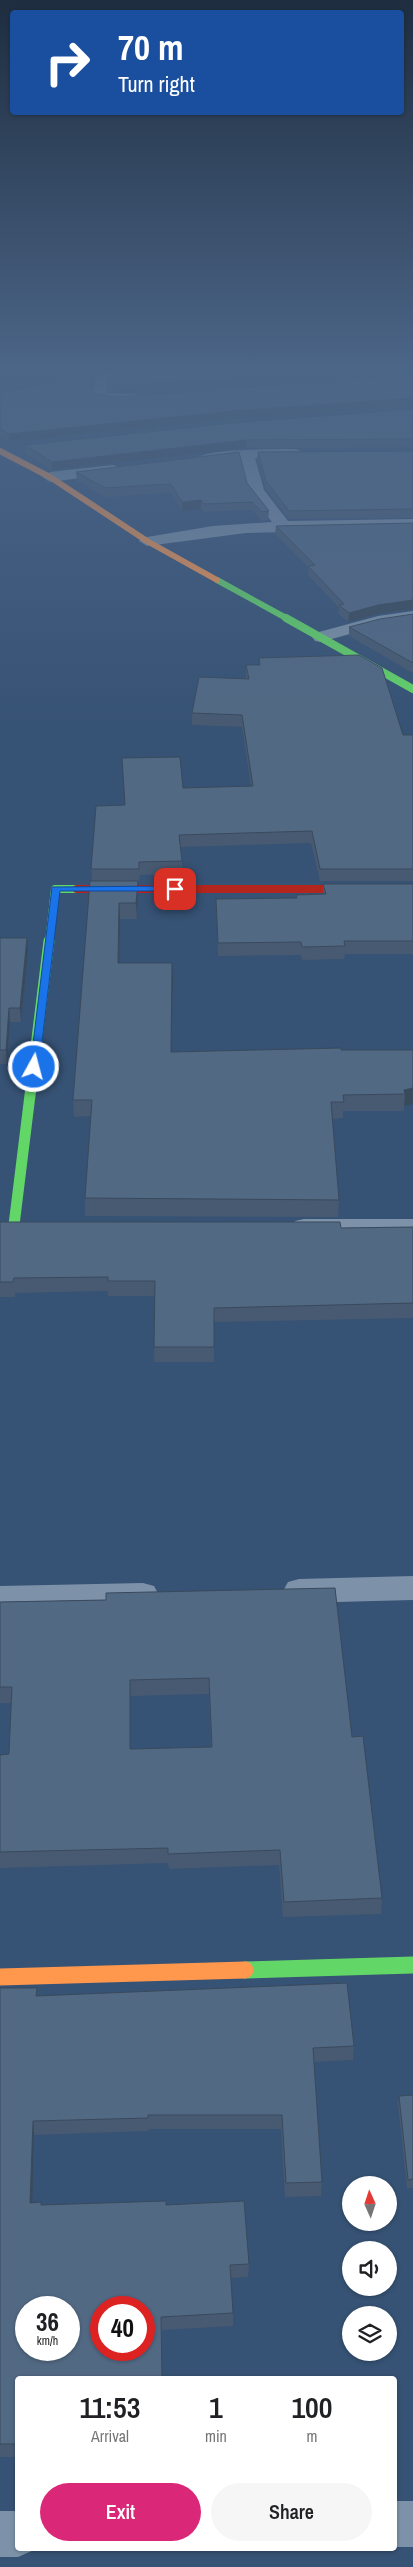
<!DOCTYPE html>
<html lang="en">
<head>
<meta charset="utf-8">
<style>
  body { margin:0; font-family:"Archivo Narrow",sans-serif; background:#f6f6f6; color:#202124; height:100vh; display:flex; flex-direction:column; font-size:19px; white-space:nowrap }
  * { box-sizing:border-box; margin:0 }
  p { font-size:16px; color:#757577 }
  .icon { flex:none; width:28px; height:28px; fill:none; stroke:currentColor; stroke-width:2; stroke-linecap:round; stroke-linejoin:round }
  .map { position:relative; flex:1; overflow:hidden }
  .panel { position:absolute; left:15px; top:2376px; width:382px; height:175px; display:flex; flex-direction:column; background:#fff; border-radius:5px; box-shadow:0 1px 4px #0004 }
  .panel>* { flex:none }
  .top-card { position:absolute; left:10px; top:10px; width:394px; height:105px; border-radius:5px; box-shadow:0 1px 4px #0004; background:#1a4fa0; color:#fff; overflow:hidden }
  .needle { width:32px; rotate:357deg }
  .controls { position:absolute; left:342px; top:2176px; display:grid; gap:10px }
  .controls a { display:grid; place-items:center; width:55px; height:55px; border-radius:50%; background:#fff; box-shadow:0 1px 4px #0004; font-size:25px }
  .speed { position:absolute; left:15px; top:2296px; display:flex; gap:10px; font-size:25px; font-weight:700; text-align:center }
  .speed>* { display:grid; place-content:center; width:65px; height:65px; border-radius:50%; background:#fff; box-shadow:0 1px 4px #0004; line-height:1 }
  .speed small { font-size:12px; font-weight:400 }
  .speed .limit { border:8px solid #d22; background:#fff; color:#111 }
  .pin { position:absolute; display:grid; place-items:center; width:42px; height:42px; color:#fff; margin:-21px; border-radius:10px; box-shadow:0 2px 8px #0006 }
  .me { position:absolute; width:55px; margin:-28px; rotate:7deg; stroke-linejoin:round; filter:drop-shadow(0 0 4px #0008) }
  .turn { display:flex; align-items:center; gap:18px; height:105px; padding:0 25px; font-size:22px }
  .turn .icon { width:65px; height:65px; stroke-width:2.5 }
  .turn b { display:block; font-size:35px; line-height:42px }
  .eta { display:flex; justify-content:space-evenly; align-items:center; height:85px; text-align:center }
  .eta b { font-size:30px; font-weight:600; line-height:35px }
  .action { display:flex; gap:10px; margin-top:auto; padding:10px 25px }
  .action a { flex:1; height:58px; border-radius:30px; background:#db2777; color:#fff; font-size:20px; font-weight:600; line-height:58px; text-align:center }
  .action a+a { background:#f6f6f6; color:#202124 }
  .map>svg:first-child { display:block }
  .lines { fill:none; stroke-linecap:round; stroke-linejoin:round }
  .street { fill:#7d92a8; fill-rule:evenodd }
  .fast-far3 { stroke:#63d668; stroke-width:6 }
  .fast-far2 { stroke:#63d668; stroke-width:8 }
  .fast-far1 { stroke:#63d668; stroke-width:11 }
  .fast { stroke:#63d668; stroke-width:17 }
  .slow-far1 { stroke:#ff974d; stroke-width:6 }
  .slow { stroke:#ff974d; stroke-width:17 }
  .jam { stroke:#b3261e; stroke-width:8 }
  .wall { fill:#475a72; fill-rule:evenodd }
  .shaded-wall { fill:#394a5c }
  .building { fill:#526984; stroke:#394a5c; fill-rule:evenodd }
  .route { fill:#1a73e8; stroke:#114b97 }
</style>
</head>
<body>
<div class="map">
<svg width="413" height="2567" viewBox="0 0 413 2567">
  <rect width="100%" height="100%" fill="#365274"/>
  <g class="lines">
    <path class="street" d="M 103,367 L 117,367 L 106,393 L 137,394 L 142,395 L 144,398 L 142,401 L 97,400 L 91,392 Z
      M 294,449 L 299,450 L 301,453 L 299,456 L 255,458 L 264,490 L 288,521 L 413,519 L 413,529 L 246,533 L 147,546 L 139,541 L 141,538 L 213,526 L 272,522 L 248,491 L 240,459 L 203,463 L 196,459 C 203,449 278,449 294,449 Z
      M 113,465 L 118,467 L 121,470 L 118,473 L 50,482 L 42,477 L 50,472 Z
      M 413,611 L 413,621 L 379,626 L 321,642 L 315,641 L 312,637 L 315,633 L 378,616 Z
      M 304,1219 L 413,1219 L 413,1235 L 304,1235 L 295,1233 L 291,1227 L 295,1221 Z
      M 413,1576 L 413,1600 L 299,1603 L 288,1600 L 283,1591 L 288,1582 L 299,1579 Z
      M 143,1583 L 154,1586 L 159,1595 L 154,1604 L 143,1607 L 0,1610 L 0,1586 Z
      M 395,2501 L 413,2501 L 413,2547 L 395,2547 Z
      M 0,2511 L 18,2511 L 18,2549 L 35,2549 L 34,2550 L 18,2557 L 0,2557 Z"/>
    <path class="fast-far3" d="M 217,580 L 288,619"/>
    <path class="fast-far2" d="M 286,618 L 413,689
      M 49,942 L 55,889 L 77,889"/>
    <path class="fast-far1" d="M 14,1225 L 49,941"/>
    <path class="fast" d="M 245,1970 L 413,1965"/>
    <path class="slow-far1" d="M 0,451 L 50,477 L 147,541 L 217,580"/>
    <path class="slow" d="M 0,1977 L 245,1970"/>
    <path class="jam" d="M 77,889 L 413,889"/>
  </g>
  <path class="wall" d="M 0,367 L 102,367 L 91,387 L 96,394 L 118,397 L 413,375 L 413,406 L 232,419 L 9,442 L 0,436 L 0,393 L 80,376 L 79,369 L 0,369 Z
    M 413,367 L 413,372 L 413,371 L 118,393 L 108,391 L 107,383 Z
    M 413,409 L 413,447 L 246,448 L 52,470 L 25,453 L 25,445 Z
    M 413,451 L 413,518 L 289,519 L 266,489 L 257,460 L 258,452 Z
    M 76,472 L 247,483 L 269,511 L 268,520 L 262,521 L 252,510 L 204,512 L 201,509 L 182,511 L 171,493 L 105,497 L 77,481 Z
    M 413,523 L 413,609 L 378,614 L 348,622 L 338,613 L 339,608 L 308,575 L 308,567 L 275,534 L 276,526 Z
    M 413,614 L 413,673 L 349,636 L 349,627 Z
    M 259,658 L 403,735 L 413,735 L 413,881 L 320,881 L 311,843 L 180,847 L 182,861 L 182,874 L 140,875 L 139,881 L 92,881 L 91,869 L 124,805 L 183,788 L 251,786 L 242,727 L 192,725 L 192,713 L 246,679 L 246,665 L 259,665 Z
    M 90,881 L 138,881 L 138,897 L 137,919 L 120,919 L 119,963 L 173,979 L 171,1052 L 413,1050 L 413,1104 L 404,1106 L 404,1111 L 343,1111 L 343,1118 L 332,1119 L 339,1200 L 338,1217 L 85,1216 L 85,1198 L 91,1116 L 74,1117 L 73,1100 Z
    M 323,884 L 413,884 L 413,954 L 345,954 L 344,959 L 302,960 L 301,955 L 218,956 L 216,899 L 296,898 L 296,895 L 323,894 Z
    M 0,938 L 28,952 L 21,1022 L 10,1022 L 7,1064 L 0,1064 Z
    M 0,1222 L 341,1228 L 413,1227 L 413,1318 L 214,1322 L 214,1362 L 154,1362 L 155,1296 L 108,1296 L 108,1291 L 15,1293 L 15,1297 L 0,1297 Z
    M 106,1600 L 352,1737 L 382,1898 L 381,1914 L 283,1917 L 279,1865 L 169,1869 L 168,1863 L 0,1868 L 0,1755 L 9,1754 L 11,1703 L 0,1703 L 0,1602 ZM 209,1694 L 211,1747 L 130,1749 L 130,1696 Z
    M 0,1988 L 37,1988 L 37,1996 L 354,2046 L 353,2060 L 314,2062 L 322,2182 L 321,2196 L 285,2197 L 281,2129 L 148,2129 L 149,2131 L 34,2135 L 32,2203 L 42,2205 L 166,2205 L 249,2264 L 248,2277 L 231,2278 L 233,2313 L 233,2326 L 161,2330 L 18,2379 L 18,2457 L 0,2457 Z
    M 413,2095 L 413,2188 L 407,2188 L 398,2105 L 399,2096 Z"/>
  <path class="shaded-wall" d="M 98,367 L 102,367 L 89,391 L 89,384 Z
    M 368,367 L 413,367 L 413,371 L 118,393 L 118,386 Z
    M 413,398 L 413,406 L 232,419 L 9,442 L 9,434 L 232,411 Z
    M 246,440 L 246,448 L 52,470 L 52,462 Z
    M 201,500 L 201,509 L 182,511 L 182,502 Z
    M 413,600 L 413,609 L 378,614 L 348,622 L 349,613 L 378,605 Z
    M 138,881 L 138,897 L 137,919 L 136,903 Z
    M 119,903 L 120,919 L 119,979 L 118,963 Z
    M 27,938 L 28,952 L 21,1022 L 20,1008 Z
    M 172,963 L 173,979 L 171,1068 L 171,1052 Z
    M 9,1008 L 10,1022 L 7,1064 L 6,1050 Z
    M 413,1088 L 413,1104 L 404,1106 L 405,1094 L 404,1090 Z
    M 33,2121 L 34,2135 L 32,2216 L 30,2203 Z"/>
  <path class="building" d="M 80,367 L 98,367 L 89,384 L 96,394 L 118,397 L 413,375 L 413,398 L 232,411 L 9,434 L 0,429 L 0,393 L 81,376 Z
    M 115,367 L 368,367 L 118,386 L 107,383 Z
    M 413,409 L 413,439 L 246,440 L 52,462 L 25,445 L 232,423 Z
    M 413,451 L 413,509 L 289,511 L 266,481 L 258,452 Z
    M 239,452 L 247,483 L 269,511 L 262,512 L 252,502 L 204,504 L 201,500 L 182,502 L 171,484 L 105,488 L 76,472 Z
    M 413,523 L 413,600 L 378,605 L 349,613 L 339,605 L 344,604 L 308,566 L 315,565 L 276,526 Z
    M 413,614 L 413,663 L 349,627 L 380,619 Z
    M 359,655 L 382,668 L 403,735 L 413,735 L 413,869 L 320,869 L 312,831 L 179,835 L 182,861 L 139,862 L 139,869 L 91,869 L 96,806 L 125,805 L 122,758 L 180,757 L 183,788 L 253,786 L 242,715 L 192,713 L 199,677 L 249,679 L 246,665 L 260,665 L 259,658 Z
    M 90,881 L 138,881 L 136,903 L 119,903 L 118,963 L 172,963 L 171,1052 L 341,1048 L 341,1050 L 413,1050 L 413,1088 L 404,1090 L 405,1094 L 343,1095 L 344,1102 L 331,1102 L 339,1200 L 85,1198 L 92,1100 L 73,1100 Z
    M 323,884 L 413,884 L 413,941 L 344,941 L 345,946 L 302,947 L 301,942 L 218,943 L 216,899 L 297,898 L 296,895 L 326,894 Z
    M 0,938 L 27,938 L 20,1008 L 9,1008 L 6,1050 L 0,1050 Z
    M 0,1222 L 340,1222 L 341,1228 L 413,1227 L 413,1303 L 214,1308 L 214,1347 L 154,1347 L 155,1281 L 108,1281 L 108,1277 L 14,1278 L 13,1282 L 0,1282 Z
    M 335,1588 L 352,1737 L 363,1736 L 382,1898 L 284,1902 L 280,1850 L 168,1854 L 168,1848 L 0,1852 L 0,1755 L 9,1754 L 12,1687 L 0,1687 L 0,1602 L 106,1600 L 106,1593 ZM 209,1678 L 212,1747 L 130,1749 L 130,1680 Z
    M 347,1983 L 354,2046 L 313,2048 L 322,2182 L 286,2183 L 282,2115 L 148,2115 L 148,2118 L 33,2121 L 30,2203 L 41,2202 L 41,2205 L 166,2201 L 166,2205 L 244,2201 L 249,2264 L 230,2265 L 233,2313 L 161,2317 L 162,2379 L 18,2379 L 18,2444 L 0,2444 L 0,1988 L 37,1988 L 36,1996 ZM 26,2308 L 69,2308 L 69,2350 L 26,2350 ZM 101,2308 L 144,2308 L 144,2350 L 101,2350 Z
    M 413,2095 L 413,2179 L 408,2180 L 399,2096 Z"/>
  <linearGradient id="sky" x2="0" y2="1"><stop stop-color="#1e2d40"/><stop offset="0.51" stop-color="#4c6688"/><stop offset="1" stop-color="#4c6688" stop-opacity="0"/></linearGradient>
  <rect width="413" height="726" fill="url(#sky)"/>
  <path class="route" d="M 175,886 L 178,887 L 178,891 L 60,891 L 39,1067 L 30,1069 L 52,887 Z"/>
</svg>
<div class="controls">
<a><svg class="needle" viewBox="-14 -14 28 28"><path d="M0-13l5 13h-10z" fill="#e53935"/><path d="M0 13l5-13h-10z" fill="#757577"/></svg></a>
<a><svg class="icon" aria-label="sound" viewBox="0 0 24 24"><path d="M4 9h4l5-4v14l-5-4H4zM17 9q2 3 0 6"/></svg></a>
<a><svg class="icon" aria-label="layers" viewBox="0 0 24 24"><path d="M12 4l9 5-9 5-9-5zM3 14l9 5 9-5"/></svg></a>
</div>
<div class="speed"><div>36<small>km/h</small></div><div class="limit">40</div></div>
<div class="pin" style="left:175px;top:889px;background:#d93025"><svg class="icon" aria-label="arrive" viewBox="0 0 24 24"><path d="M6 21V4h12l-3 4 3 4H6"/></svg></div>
<svg class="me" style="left:34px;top:1067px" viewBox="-20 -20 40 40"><circle r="17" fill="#1a73e8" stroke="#fff" stroke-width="3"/><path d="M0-11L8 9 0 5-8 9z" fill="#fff"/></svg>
<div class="top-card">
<div class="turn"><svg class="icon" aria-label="right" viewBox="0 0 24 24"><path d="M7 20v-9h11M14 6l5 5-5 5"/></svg><div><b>70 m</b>Turn right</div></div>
</div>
<section class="panel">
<div class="eta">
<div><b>11:53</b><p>Arrival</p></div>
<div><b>1</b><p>min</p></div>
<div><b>100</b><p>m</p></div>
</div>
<div class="action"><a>Exit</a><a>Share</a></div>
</section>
</div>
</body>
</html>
